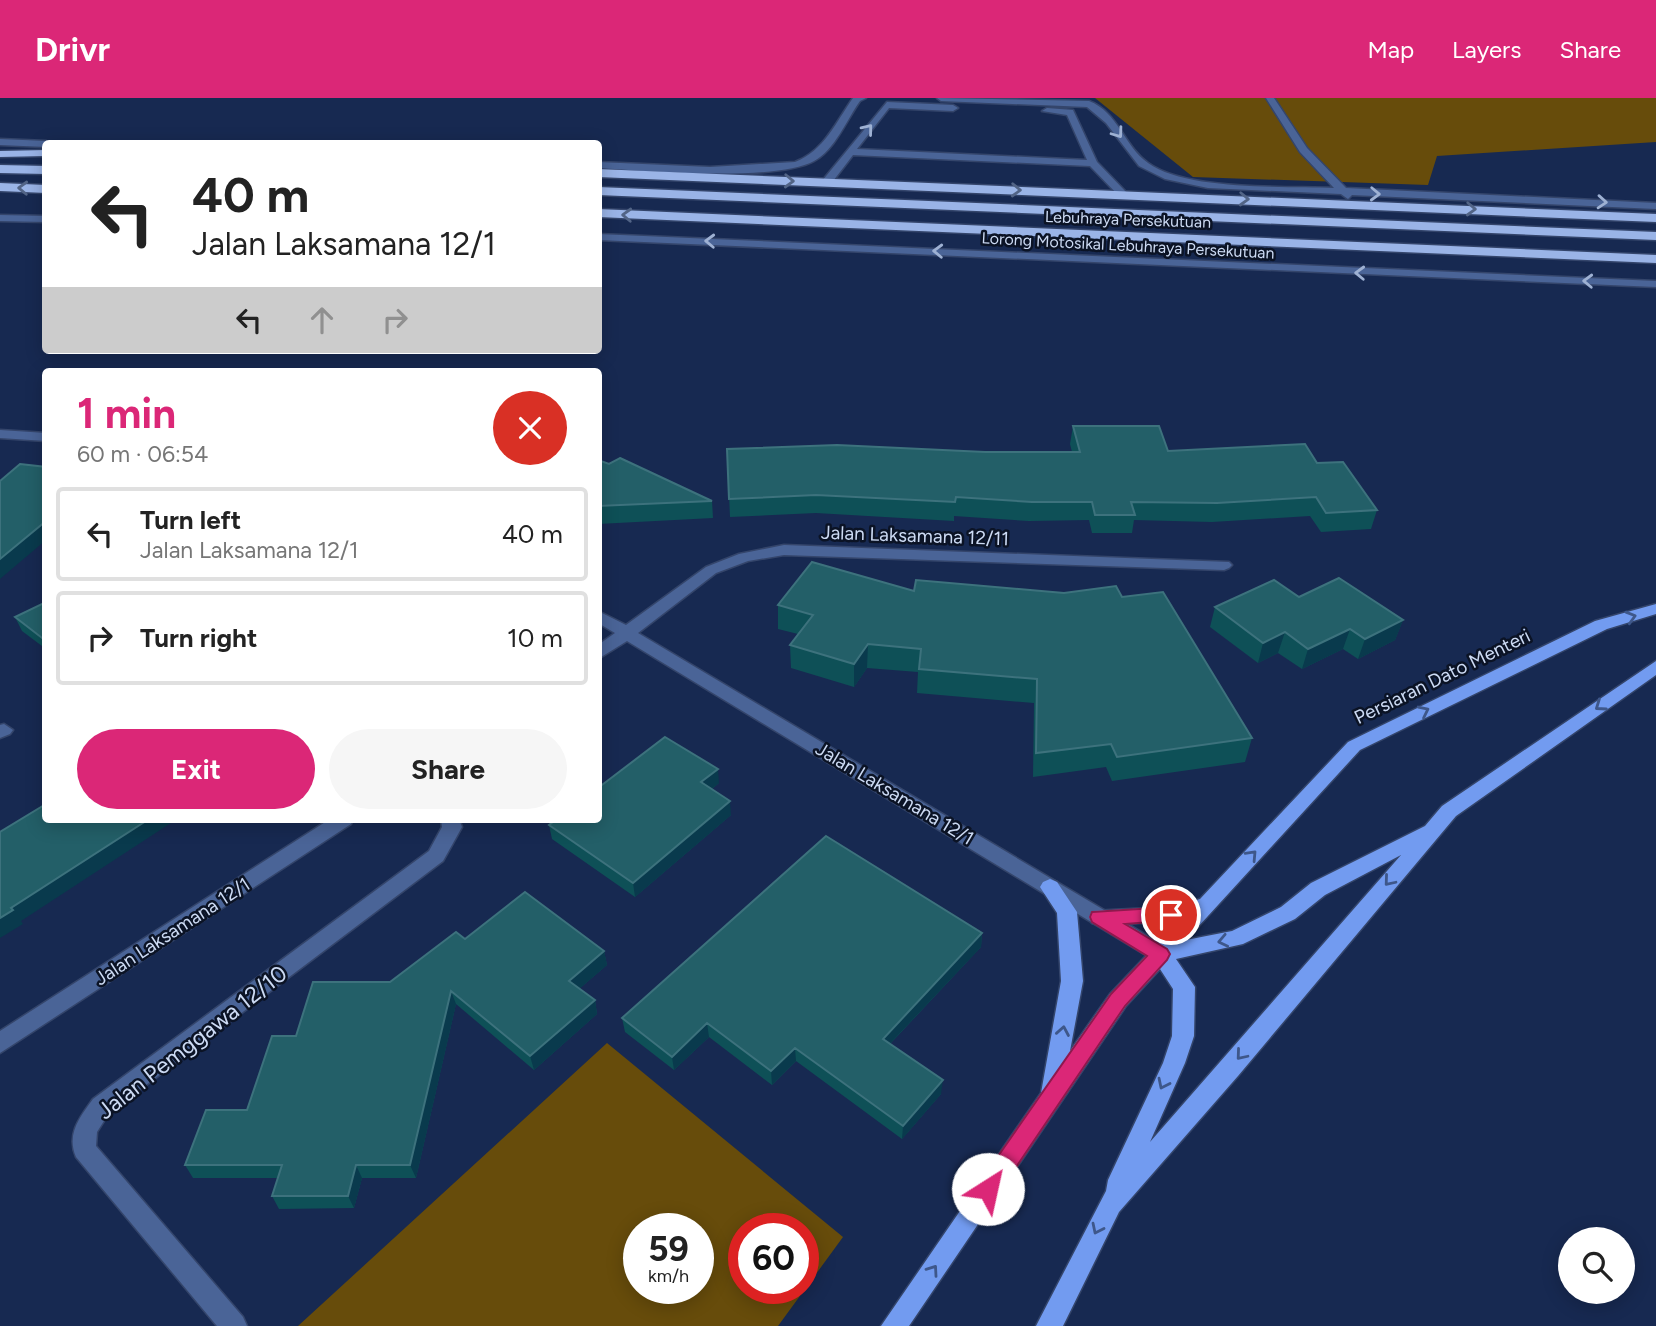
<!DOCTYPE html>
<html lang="en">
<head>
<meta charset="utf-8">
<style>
  body { margin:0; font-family:Figtree,sans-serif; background:#f6f6f6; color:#222; height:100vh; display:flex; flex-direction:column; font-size:26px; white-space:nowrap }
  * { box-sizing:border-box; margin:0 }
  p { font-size:23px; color:#767676 }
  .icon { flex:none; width:38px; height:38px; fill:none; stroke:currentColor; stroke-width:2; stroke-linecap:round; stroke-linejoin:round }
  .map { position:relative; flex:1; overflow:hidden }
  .details { position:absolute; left:42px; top:270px; width:560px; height:455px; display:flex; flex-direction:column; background:#fff; border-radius:7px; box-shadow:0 4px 18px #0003 }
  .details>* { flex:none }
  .hud { position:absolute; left:42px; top:42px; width:560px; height:214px; border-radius:7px; box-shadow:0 4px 18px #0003; background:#fff; color:#222; overflow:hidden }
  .fabs { position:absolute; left:1558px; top:1129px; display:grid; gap:14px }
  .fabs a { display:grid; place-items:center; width:77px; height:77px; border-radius:50%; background:#fff; box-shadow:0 4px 18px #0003; font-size:35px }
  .speed { position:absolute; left:623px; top:1115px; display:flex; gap:14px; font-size:35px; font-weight:700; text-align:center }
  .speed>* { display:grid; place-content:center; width:91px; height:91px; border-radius:50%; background:#fff; box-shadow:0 4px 18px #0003; line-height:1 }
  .speed small { font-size:18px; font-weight:400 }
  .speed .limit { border:10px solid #d22; background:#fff; color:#111 }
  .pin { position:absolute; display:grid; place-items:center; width:60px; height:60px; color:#fff; margin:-30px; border:4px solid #fff; border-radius:50%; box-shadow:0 2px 7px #0007 }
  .me { position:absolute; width:77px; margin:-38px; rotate:35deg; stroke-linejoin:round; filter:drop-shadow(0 0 5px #0008) }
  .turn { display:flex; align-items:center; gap:24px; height:147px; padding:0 35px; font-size:32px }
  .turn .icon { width:91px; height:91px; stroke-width:2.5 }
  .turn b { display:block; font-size:49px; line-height:60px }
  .lanes { display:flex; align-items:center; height:66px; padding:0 35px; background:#0003; justify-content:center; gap:35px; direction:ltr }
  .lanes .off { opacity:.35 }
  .round { display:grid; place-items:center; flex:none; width:74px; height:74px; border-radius:37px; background:#f6f6f6 }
  .head { display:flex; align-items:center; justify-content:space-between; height:119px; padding:0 35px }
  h1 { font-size:42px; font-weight:700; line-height:52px; color:#db2777 }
  .button { display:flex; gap:14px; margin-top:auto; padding:14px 35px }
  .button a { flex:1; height:80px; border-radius:42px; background:#db2777; color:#fff; font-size:28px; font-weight:700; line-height:80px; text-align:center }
  .button a+a { background:#f6f6f6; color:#222 }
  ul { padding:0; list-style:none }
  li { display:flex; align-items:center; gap:21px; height:94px; margin:0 14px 10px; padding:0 21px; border:4px solid #e0e0e0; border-radius:7px }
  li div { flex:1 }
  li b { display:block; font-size:26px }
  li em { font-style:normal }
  header { display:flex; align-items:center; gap:42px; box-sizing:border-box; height:98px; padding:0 35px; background:#db2777; color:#fff }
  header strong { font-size:33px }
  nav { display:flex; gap:38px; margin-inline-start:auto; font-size:24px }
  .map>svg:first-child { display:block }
  .green { fill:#674c0b; fill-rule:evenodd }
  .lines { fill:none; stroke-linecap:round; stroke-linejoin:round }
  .lane-casing { stroke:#34456b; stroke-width:3 }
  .street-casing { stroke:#34456b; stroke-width:3 }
  .primary-casing { stroke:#34456b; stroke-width:3 }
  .highway-casing { stroke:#34456b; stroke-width:3 }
  .lane { fill:#4a6497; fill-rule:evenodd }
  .street { fill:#4a6497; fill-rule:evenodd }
  .primary { fill:#729bf0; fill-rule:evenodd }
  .highway { fill:#9ab4e7; fill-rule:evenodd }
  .wall { fill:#0e5057 }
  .shaded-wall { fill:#093a4d }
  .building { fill:#235f68; stroke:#3d727d; stroke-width:2 }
  .oneway { stroke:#9eb1d3 }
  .oneway2 { stroke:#526486 }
  .oneway3 { stroke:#3e578a }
  .route { fill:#db2777; stroke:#8e194d; stroke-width:2 }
  .labels { text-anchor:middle; stroke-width:5; stroke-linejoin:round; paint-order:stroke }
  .far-street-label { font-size:16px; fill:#ccdaf3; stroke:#0b1325 }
  .street-label { font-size:19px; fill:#ccdaf3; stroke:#0b1325 }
  .near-street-label { font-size:23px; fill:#ccdaf3; stroke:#0b1325 }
</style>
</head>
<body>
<header>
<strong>Drivr</strong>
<nav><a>Map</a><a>Layers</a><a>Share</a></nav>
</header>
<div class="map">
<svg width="1656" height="1228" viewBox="0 0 1656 1228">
  <rect width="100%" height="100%" fill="#172951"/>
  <path class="green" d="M 1095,0 L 1656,0 L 1656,44 L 1437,58 L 1428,87 L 1193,79 Z
    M 607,945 L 843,1139 L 778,1228 L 298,1228 ZM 639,1130 L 698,1130 L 698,1190 L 639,1190 ZM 744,1130 L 803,1130 L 803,1190 L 744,1190 Z"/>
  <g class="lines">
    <g class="lane-casing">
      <path id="lane" d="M 853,0 L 866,0 L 860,3 C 847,21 835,52 814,63 C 776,84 646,73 598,70 L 598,64 L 710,69 L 795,64 C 824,53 836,24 853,0 Z
        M 937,0 L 1089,3 C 1118,14 1124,48 1148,65 C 1186,93 1287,88 1334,90 L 1300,54 L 1266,0 L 1274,0 L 1307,50 L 1346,90 L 1656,105 L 1656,111 L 1352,97 L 1348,101 L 1341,96 L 1208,90 L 1165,81 L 1139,68 L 1106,25 L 1087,9 L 941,3 Z
        M 887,4 L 953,7 L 958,10 L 953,13 L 889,10 L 857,51 L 1087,62 L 1067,17 L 1042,13 L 1047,10 L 1073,12 L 1097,64 L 1128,96 L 1119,98 L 1090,68 L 853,57 L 830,87 L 822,87 L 822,83 Z
        M 0,41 L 46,43 L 50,46 L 46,46 L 46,49 L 0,47 Z
        M 0,117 L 46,118 L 46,124 L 0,123 Z
        M 598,136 L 1656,183 L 1656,189 L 598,142 Z"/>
    </g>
    <g class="street-casing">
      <path id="street" d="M 0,332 L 46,335 L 46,343 L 0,340 Z
        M 784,447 L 1229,464 L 1232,467 L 1229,470 L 1224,472 L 784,457 L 748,463 L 716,475 L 638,535 L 1168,850 L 1171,856 L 1168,862 L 1161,865 L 1154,862 L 627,543 L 598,561 L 598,547 L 615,535 L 598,525 L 598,513 L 626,527 L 706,469 L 739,456 Z
        M 4,626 L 13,632 L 10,636 L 0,640 L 0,627 Z
        M 330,721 L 353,721 L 351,726 L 0,955 L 0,933 Z
        M 441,721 L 459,721 L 462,729 L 443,763 L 109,1015 L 97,1034 L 96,1048 L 243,1219 L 247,1228 L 217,1228 L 76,1059 C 66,1036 80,1019 93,1001 L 429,753 L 442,729 Z"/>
    </g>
    <g class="primary-casing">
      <path id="primary" d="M 1656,506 L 1656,516 L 1607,531 L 1360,652 L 1186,842 L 1232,833 L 1281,809 L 1311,785 L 1425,728 L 1442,708 L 1656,563 L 1656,577 L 1456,718 L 1238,978 L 1119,1114 L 1063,1228 L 1036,1228 L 1106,1093 L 1108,1082 L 1163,965 L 1172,938 L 1173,891 L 1160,871 L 1126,908 L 909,1228 L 881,1228 L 1041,995 L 1061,883 L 1057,815 L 1040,789 L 1043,784 L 1050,781 L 1057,784 L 1077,814 L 1083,883 L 1070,953 L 1110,896 L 1179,823 L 1099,827 L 1092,825 L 1089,819 L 1092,813 L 1171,809 L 1200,801 L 1348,644 L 1595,523 ZM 1401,757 L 1150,1044 L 1185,965 L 1194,938 L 1195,889 L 1176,861 L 1243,846 L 1295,821 L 1325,797 Z"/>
    </g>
    <g class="highway-casing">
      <path id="highway" d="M 46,52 L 46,58 L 0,59 L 0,53 Z
        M 0,67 L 46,68 L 46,76 L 0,75 Z
        M 598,71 L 1656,116 L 1656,124 L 598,79 Z
        M 0,85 L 46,87 L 46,95 L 0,93 Z
        M 598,89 L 1656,134 L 1656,142 L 598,97 Z
        M 598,111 L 1656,157 L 1656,165 L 598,119 Z"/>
    </g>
    <use href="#lane" class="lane"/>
    <use href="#street" class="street"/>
    <use href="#primary" class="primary"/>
    <use href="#highway" class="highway"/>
  </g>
  <path class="wall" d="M 1073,328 L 1168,353 L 1317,365 L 1377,412 L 1371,431 L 1321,434 L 1310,418 L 1212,424 L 1134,422 L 1132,435 L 1092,435 L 1089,422 L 1029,423 L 954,418 L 954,423 L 816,415 L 730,419 L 727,351 L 985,354 L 1072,354 L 1070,346 Z
    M 598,362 L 712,403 L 713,420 L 598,426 Z
    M 914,493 L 1122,499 L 1252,640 L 1245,664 L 1112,683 L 1106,669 L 1033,679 L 1034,605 L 917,595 L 918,574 L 867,570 L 854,589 L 791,570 L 790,547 L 798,536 L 778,531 L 778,507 Z
    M 1299,499 L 1403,522 L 1395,542 L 1358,561 L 1343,551 L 1302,571 L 1278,555 L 1258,565 L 1210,529 L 1215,509 Z
    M 46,504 L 46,551 L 22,533 L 15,519 Z
    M 719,685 L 712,691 L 731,717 L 635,799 L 552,741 L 549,727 Z
    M 982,835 L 981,849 L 890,946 L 941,996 L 902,1041 L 796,963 L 772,987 L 709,939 L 674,972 L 625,934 L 622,920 Z
    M 465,841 L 604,853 L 607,867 L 579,891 L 595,902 L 597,916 L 534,972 L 456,906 L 416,1080 L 362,1080 L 354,1110 L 279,1111 L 272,1098 L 278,1080 L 193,1080 L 185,1067 L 247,1012 L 296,938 Z"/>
  <path class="shaded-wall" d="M 46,423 L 46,442 L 0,481 L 0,461 Z
    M 1403,522 L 1395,542 L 1358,561 L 1365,541 Z
    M 1350,531 L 1343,551 L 1302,571 L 1308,551 Z
    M 1285,534 L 1278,555 L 1258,565 L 1263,545 Z
    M 868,546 L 867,570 L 854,589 L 854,566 Z
    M 718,671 L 719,685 L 702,699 L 701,684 Z
    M 730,703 L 731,717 L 635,799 L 633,785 Z
    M 149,721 L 177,721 L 21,823 L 23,826 L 0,840 L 0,820 L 11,810 Z
    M 982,835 L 981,849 L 882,954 L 883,941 Z
    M 604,853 L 607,867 L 572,897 L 569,883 Z
    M 451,893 L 456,906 L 416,1080 L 410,1067 Z
    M 595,902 L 597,916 L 534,972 L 530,958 Z
    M 707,925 L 709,939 L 674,972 L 672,959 Z
    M 795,950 L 796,963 L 772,987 L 771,973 Z
    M 943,982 L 941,996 L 902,1041 L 903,1028 Z
    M 356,1067 L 362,1080 L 354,1110 L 348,1098 Z"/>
  <path class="building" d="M 1073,328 L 1159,328 L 1168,353 L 1305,346 L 1317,365 L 1343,364 L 1377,412 L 1326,415 L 1316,399 L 1217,405 L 1131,404 L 1135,417 L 1095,417 L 1092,404 L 1032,404 L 956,399 L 955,404 L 816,397 L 729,401 L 727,351 L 837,347 L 985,354 L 1080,354 Z
    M 620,360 L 712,403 L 598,408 L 598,362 L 609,366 Z
    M 20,366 L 46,369 L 46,423 L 0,461 L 0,383 Z
    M 812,464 L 914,493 L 916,482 L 1064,495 L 1116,488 L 1122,499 L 1163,494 L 1252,640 L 1117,659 L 1111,646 L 1036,655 L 1037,581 L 919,571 L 921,551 L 868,546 L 854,566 L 790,547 L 813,517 L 778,507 Z
    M 1339,480 L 1403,522 L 1365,541 L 1350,531 L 1308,551 L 1285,534 L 1263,545 L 1215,509 L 1274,482 L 1299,499 Z
    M 46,504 L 46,543 L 15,519 Z
    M 665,639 L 718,671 L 701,684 L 730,703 L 633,785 L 549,727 L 557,721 L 598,721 L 598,690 Z
    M 46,706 L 46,721 L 149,721 L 11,810 L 13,812 L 0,820 L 0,734 Z
    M 826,738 L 982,835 L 883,941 L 943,982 L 903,1028 L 795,950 L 771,973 L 707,925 L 672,959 L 622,920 Z
    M 525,794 L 604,853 L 569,883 L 595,902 L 530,958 L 451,893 L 410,1067 L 356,1067 L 348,1098 L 272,1098 L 282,1067 L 185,1067 L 206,1012 L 247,1012 L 272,938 L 296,938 L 313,884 L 390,884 L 456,834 L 465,841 Z"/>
  <defs><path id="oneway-chevron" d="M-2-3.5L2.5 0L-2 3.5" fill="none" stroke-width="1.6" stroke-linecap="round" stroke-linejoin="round" transform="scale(1.75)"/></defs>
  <g class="oneway">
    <use href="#oneway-chevron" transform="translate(868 31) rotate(-51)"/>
    <use href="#oneway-chevron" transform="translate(1118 35) rotate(54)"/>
    <use href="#oneway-chevron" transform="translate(1375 96) rotate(2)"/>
    <use href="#oneway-chevron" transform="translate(1602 104) rotate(4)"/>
    <use href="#oneway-chevron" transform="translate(710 143) rotate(-178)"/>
    <use href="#oneway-chevron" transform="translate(938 153) rotate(-178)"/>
    <use href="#oneway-chevron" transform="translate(1360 175) rotate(-178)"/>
    <use href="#oneway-chevron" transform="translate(1588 183) rotate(-178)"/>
  </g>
  <g class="oneway2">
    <use href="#oneway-chevron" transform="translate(789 83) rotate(2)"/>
    <use href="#oneway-chevron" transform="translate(23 90) rotate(-178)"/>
    <use href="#oneway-chevron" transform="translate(1016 92) rotate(2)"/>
    <use href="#oneway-chevron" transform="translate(1244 101) rotate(2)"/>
    <use href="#oneway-chevron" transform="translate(1471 111) rotate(2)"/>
    <use href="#oneway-chevron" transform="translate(627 117) rotate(-178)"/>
  </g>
  <g class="oneway3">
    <use href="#oneway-chevron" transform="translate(1631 519) rotate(-16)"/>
    <use href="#oneway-chevron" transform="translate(1600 608) rotate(145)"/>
    <use href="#oneway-chevron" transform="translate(1424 613) rotate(-26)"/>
    <use href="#oneway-chevron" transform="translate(1252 757) rotate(-47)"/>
    <use href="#oneway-chevron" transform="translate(1389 783) rotate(130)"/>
    <use href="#oneway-chevron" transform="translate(1223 843) rotate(168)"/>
    <use href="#oneway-chevron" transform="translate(1063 933) rotate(-80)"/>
    <use href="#oneway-chevron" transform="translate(1241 957) rotate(130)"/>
    <use href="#oneway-chevron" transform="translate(1163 986) rotate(116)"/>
    <use href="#oneway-chevron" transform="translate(1097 1131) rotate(116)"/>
    <use href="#oneway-chevron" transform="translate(933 1172) rotate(-55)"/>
  </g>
  <path class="route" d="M 1171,809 L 1177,812 L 1180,817 L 1177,822 L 1125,826 L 1167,851 L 1170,856 L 1167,862 L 1125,908 L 996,1099 L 988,1102 L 980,1099 L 977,1091 L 980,1084 L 1111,896 L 1147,858 L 1092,824 L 1090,819 L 1092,814 Z"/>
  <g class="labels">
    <g class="far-street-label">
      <text transform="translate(1128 121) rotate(2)" y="6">Lebuhraya Persekutuan</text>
      <text transform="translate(1128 147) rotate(3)" y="6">Lorong Motosikal Lebuhraya Persekutuan</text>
    </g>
    <g class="street-label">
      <text transform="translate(915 437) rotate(2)" y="7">Jalan Laksamana 12/11</text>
      <text transform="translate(1442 578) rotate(-26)" y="7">Persiaran Dato Menteri</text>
      <text transform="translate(895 695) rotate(31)" y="7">Jalan Laksamana 12/1</text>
      <text transform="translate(172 833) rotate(-33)" y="7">Jalan Laksamana 12/1</text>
    </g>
    <g class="near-street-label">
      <text transform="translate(192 944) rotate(-38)" y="8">Jalan Pemggawa 12/10</text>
    </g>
  </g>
</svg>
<div class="fabs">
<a><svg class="icon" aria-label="search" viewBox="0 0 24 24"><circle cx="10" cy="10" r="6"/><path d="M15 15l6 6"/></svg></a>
</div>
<div class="speed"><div>59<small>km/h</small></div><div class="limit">60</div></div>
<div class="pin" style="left:1171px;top:817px;background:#d93025"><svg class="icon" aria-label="arrive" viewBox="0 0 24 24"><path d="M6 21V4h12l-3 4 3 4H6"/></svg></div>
<svg class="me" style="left:988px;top:1091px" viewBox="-20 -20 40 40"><circle r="19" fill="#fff"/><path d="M0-13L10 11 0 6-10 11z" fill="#db2777"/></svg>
<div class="hud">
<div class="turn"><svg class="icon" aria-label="left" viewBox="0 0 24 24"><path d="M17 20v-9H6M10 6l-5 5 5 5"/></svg><div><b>40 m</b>Jalan Laksamana 12/1</div></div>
<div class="lanes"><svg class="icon" aria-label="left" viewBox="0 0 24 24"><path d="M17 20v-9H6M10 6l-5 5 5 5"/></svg><svg class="icon off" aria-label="ahead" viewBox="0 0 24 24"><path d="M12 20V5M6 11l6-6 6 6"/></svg><svg class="icon off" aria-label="right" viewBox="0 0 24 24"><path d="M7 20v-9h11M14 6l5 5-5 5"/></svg></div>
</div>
<section class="details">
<div class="head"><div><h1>1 min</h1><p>60 m · 06:54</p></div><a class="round" style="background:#d93025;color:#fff"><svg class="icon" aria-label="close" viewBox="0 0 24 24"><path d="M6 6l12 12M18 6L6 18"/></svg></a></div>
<ul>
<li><svg class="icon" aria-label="left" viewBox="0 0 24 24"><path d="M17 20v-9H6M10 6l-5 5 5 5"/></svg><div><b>Turn left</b><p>Jalan Laksamana 12/1</p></div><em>40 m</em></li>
<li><svg class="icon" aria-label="right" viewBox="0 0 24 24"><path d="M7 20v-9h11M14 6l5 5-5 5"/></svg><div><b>Turn right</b></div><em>10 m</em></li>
</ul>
<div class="button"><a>Exit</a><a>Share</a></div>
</section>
</div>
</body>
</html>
